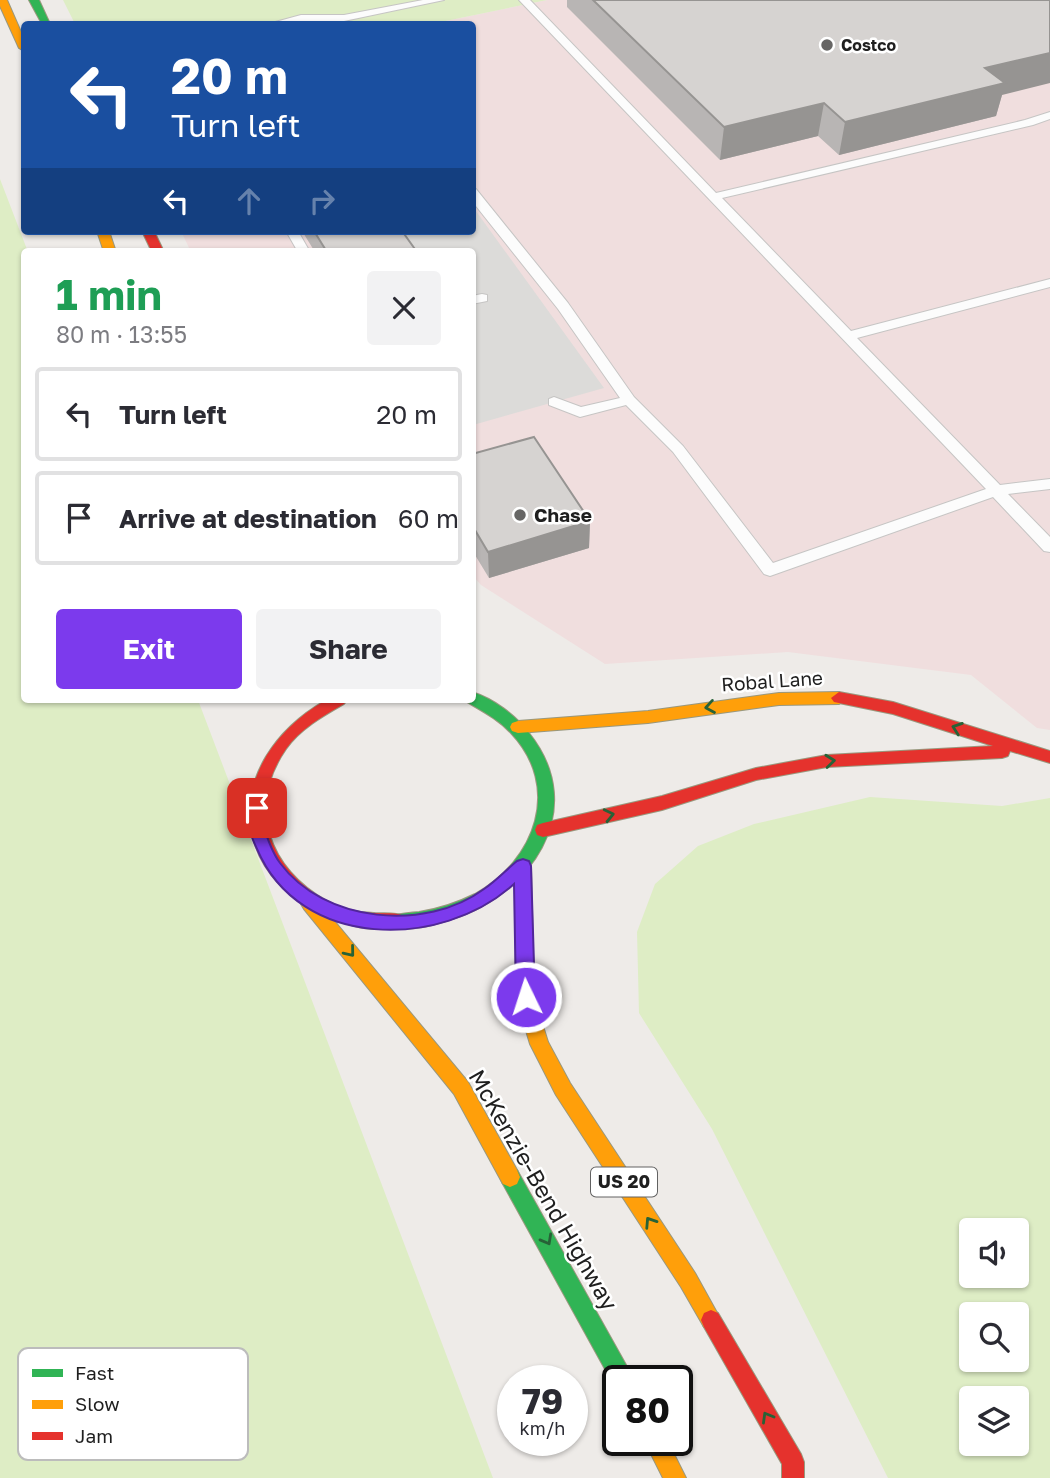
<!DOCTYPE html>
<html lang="en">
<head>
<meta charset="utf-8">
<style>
  body { margin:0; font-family:"Golos Text",sans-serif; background:#f2f2f3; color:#2b2b33; height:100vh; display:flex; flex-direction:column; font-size:26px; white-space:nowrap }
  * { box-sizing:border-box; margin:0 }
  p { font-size:23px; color:#7c7c81 }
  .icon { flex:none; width:38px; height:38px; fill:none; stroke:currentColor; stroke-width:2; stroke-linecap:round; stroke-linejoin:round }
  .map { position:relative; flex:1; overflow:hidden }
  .drawer { position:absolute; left:21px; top:248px; width:455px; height:455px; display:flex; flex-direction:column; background:#fff; border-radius:7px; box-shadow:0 2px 5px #0004 }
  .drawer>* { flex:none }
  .top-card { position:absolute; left:21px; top:21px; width:455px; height:214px; border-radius:7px; box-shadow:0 2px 5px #0004; background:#1a4fa0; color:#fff; overflow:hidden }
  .controls { position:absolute; left:959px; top:1218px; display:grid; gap:14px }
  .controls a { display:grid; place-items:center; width:70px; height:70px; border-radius:7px; background:#fff; box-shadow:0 2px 5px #0004; font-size:35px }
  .speed { position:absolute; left:497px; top:1365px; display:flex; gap:14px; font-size:35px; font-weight:700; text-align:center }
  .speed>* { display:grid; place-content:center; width:91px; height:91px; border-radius:50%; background:#fff; box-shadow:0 2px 5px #0004; line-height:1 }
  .speed small { font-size:18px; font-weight:400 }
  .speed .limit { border:4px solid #111; border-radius:10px; background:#fff; color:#111 }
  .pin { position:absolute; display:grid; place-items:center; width:60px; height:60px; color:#fff; margin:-30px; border-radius:14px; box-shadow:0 4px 10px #0006 }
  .me { position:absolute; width:77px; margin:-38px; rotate:356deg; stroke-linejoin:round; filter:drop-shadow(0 0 5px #0008) }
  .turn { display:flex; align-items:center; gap:24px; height:147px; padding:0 35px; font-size:32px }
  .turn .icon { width:91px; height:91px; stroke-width:2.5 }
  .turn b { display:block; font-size:49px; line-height:60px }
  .lanes { display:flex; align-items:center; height:66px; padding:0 35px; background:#0003; justify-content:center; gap:35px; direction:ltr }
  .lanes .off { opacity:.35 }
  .round { display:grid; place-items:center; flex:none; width:74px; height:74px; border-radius:7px; background:#f2f2f3 }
  .summary { display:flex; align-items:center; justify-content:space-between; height:119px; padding:0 35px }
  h1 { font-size:42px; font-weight:700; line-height:52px; color:#1e9e55 }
  .cta { display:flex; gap:14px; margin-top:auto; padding:14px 35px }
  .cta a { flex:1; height:80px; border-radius:7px; background:#7c3aed; color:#fff; font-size:28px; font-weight:700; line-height:80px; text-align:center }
  .cta a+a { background:#f2f2f3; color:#2b2b33 }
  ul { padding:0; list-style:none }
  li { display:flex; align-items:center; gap:21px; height:94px; margin:0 14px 10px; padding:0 21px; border:4px solid #e1e1e2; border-radius:7px }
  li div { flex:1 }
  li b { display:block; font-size:26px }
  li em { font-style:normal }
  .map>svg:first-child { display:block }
  .commercial { fill:#f0dede }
  .grass { fill:#deedc5; fill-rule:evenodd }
  .parking { fill:#dcdbd9 }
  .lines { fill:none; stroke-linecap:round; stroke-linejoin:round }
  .lane-casing { stroke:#c6c5c4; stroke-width:2 }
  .fast-casing { stroke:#99987e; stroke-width:2 }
  .slow-casing { stroke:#99987e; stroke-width:2 }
  .jam-casing { stroke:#99987e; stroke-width:2 }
  .lane { fill:#fcfcfc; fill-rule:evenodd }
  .fast { fill:#30b455; fill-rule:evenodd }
  .slow { fill:#ff9f0a; fill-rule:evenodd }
  .jam { fill:#e5322d; fill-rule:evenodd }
  .wall { fill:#b8b5b4 }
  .shaded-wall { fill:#969492 }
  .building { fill:#d6d3d1; stroke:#969492; stroke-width:2 }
  .oneway { stroke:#276237 }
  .route { fill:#7c3aed; stroke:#51269a; stroke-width:2 }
  .poi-dot { fill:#676665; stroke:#fff; stroke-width:2.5 }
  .labels { text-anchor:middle; stroke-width:5; stroke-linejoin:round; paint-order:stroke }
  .far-poi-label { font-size:16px; font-weight:bold; fill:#1f1f1f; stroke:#fff; text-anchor:start }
  .shield { fill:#fff; stroke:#626262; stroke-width:2 }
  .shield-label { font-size:18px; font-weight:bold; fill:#1f1f1f }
  .poi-label { font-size:19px; font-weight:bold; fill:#1f1f1f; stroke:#fff; text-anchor:start }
  .street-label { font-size:19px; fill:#1f1f1f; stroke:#fff }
  .near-street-label { font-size:23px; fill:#1f1f1f; stroke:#fff }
  .key { fill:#fff; stroke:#bcbcbc; stroke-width:2 }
  .key-label { font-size:19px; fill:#1f1f1f }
</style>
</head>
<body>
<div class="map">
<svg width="1050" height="1478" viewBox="0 0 1050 1478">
  <rect width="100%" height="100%" fill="#eeebe8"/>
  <path class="commercial" d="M 547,0 L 1050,0 L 1050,730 L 1037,728 L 971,675 L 788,652 L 605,664 L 481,585 L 473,576 L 472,252 L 191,252 L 181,231 L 472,231 L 472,24 L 431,24 Z"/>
  <path class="grass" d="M 63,0 L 547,0 L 431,24 L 75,24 Z
    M 0,179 L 28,252 L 24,252 L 24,700 L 198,700 L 493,1478 L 0,1478 Z
    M 870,797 L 1002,806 L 1050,798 L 1050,1478 L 888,1478 L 712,1129 L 639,1013 L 637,932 L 655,884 L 698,846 L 754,824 ZM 971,1230 L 1017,1230 L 1017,1276 L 971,1276 ZM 971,1314 L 1017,1314 L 1017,1360 L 971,1360 ZM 971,1398 L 1017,1398 L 1017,1444 L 971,1444 Z"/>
  <path class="parking" d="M 473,207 L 604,388 L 473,425 L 472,252 L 416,252 L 401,231 L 472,231 Z"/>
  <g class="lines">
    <g class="lane-casing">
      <path id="lane" d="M 423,0 L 444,0 L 344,21 L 268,24 L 301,15 L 344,15 Z
        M 519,0 L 530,0 L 716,193 L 1025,120 L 1050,112 L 1050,119 L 1033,125 L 722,198 L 851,331 L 1050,279 L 1050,287 L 857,338 L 1000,485 L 1050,479 L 1050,489 L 1008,494 L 1050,537 L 1050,552 L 1044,551 L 993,497 L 770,576 L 764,574 L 673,452 L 626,405 L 580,417 L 549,405 L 549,399 L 554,397 L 581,407 L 620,398 L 558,309 L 472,201 L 472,189 L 476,189 L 568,303 L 634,397 L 683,446 L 773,563 L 986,489 Z
        M 286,231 L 298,231 L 310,252 L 298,252 Z
        M 482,294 L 487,295 L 487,301 L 472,304 L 472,296 Z"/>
    </g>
    <g class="fast-casing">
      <path id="fast" d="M 29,0 L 39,0 L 50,24 L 42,24 Z
        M 472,692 C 494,699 515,715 529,733 C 591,811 529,898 446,921 C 430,926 409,932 393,926 L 390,921 L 393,916 C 402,913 410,913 419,912 C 439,909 457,903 475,894 C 536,860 562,787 511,733 C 498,719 482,711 467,702 L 465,700 L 472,700 Z
        M 510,1167 L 517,1170 L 635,1381 L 618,1381 L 616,1389 L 503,1184 L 500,1177 L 503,1170 Z"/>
    </g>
    <g class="slow-casing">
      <path id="slow" d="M 0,0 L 7,0 L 24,39 L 24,51 L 19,48 L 0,6 Z
        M 97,231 L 109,231 L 116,252 L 104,252 Z
        M 839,692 L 847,698 L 839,704 L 779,705 L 648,723 L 518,733 L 512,731 L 510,727 L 512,723 L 518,721 L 648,711 L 779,693 Z
        M 523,859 L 529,861 L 531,866 L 534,997 L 548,1042 L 570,1083 L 695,1273 L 721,1320 L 718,1327 L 711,1330 L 704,1327 L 681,1287 L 556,1095 L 530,1044 L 516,997 L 515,866 L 517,861 Z
        M 310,897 L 316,899 L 468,1082 L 517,1170 L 520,1177 L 517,1184 L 510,1187 L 503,1184 L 454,1094 L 304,909 L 301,904 L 304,899 Z
        M 644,1440 L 667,1440 L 686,1478 L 663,1478 Z"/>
    </g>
    <g class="jam-casing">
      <path id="jam" d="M 142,231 L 154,231 L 164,252 L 152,252 Z
        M 839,692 L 893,702 L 1050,751 L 1050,763 L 1010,751 L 1008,756 L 1002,758 L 827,767 L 756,780 L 662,810 L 543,837 L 537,835 L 535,830 L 537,825 L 543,823 L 662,796 L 756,768 L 827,755 L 993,746 L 893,714 L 834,702 L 831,698 Z
        M 326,700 L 347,700 L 344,704 C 323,716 300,729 286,749 C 246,807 269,869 327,901 C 341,909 358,913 374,913 C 384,914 395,912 405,916 L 408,921 L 405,926 L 399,929 C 383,929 366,930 351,925 C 227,890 215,764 326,700 Z
        M 711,1310 L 718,1313 L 801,1454 L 804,1462 L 804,1478 L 782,1478 L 782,1464 L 704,1327 L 701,1320 L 704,1313 Z"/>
    </g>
    <use href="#lane" class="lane"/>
    <use href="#fast" class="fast"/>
    <use href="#slow" class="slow"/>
    <use href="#jam" class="jam"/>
  </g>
  <path class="wall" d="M 567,0 L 1050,0 L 1002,95 L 996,116 L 839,155 L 818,136 L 720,160 L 567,7 Z
    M 302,231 L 402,231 L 417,252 L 315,252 Z
    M 472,454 L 590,521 L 589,548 L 489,578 L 472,550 Z"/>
  <path class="shaded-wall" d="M 1050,53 L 1050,83 L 1002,95 L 996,116 L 839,155 L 845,122 L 985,68 Z
    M 824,103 L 818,136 L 720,160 L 724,127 Z
    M 590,521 L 589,548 L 489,578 L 488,552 Z"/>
  <path class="building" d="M 593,0 L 1050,0 L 1050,53 L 985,68 L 1005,83 L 845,122 L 824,103 L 724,127 Z
    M 314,231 L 402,231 L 417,252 L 327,252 Z
    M 534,437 L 590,521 L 488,552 L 472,525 L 472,454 Z"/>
  <defs><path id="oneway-chevron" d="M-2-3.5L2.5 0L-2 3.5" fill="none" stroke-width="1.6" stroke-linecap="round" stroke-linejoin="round" transform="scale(1.75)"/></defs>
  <g class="oneway">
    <use href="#oneway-chevron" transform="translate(710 707) rotate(170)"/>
    <use href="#oneway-chevron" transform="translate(957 728) rotate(-161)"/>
    <use href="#oneway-chevron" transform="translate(830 761) rotate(-6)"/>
    <use href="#oneway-chevron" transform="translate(609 815) rotate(-13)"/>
    <use href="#oneway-chevron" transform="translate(350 952) rotate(51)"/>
    <use href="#oneway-chevron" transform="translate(650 1222) rotate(-123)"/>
    <use href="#oneway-chevron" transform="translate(547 1240) rotate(61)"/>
    <use href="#oneway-chevron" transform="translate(767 1417) rotate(-120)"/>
  </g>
  <path class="route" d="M 257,801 L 263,803 C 267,812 263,820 265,829 C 267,839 274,855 280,863 C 324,923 426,932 484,889 C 496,881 506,870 517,861 L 523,859 L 529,861 L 531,866 L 535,997 L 532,1003 L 526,1005 L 519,1003 L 516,997 L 514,884 C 441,950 300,950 257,849 C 250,834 243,819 251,803 Z"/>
  <g class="poi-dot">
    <circle cx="827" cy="45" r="7"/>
    <circle cx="520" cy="515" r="7"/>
  </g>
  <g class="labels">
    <g class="far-poi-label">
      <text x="841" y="51">Costco</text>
    </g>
    <rect class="shield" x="591" y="1167.5" width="66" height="29" rx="5"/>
    <g class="shield-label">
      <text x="624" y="1188">US 20</text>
    </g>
    <g class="poi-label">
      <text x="534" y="522">Chase</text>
    </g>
    <g class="street-label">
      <text transform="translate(772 681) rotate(-4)" y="7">Robal Lane</text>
    </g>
    <g class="near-street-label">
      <text transform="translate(543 1190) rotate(60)" y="8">McKenzie-Bend Highway</text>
    </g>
  </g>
  <rect x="18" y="1348" width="230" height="112" rx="10" class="key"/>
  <rect x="32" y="1369" width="31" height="8" fill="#30b455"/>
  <rect x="32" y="1400" width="31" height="9" fill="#ff9f0a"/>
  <rect x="32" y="1432" width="31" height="8" fill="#e5322d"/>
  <g class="key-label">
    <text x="75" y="1380">Fast</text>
    <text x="75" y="1411">Slow</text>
    <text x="75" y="1443">Jam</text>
  </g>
</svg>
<div class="controls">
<a><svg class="icon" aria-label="sound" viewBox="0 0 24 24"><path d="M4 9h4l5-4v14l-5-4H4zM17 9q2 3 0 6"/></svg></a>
<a><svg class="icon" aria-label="search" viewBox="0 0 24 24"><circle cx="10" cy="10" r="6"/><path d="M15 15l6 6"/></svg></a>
<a><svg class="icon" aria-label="layers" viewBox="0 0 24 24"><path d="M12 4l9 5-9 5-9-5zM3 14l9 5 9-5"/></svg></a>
</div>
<div class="speed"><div>79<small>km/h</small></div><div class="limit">80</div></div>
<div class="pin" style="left:257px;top:808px;background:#d93025"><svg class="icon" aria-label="arrive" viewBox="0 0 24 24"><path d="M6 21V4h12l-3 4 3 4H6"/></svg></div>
<svg class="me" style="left:526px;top:997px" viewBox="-20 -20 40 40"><circle r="17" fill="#7c3aed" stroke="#fff" stroke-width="3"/><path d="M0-11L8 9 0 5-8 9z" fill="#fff"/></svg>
<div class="top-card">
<div class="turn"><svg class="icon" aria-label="left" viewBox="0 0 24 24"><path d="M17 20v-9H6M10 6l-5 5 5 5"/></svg><div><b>20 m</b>Turn left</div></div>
<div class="lanes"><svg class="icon" aria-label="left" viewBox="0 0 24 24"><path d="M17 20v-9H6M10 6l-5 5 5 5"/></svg><svg class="icon off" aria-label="ahead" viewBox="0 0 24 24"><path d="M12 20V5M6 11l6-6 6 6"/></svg><svg class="icon off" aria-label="right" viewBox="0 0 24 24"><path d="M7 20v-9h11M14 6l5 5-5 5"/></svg></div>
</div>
<section class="drawer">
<div class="summary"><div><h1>1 min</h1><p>80 m · 13:55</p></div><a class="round"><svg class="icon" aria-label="close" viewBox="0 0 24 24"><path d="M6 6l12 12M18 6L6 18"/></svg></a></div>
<ul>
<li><svg class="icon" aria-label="left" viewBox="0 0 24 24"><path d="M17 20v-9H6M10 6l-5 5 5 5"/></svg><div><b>Turn left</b></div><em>20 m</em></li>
<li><svg class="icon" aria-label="arrive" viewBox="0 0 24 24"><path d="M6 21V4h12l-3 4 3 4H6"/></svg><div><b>Arrive at destination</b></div><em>60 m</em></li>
</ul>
<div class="cta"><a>Exit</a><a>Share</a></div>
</section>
</div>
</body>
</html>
